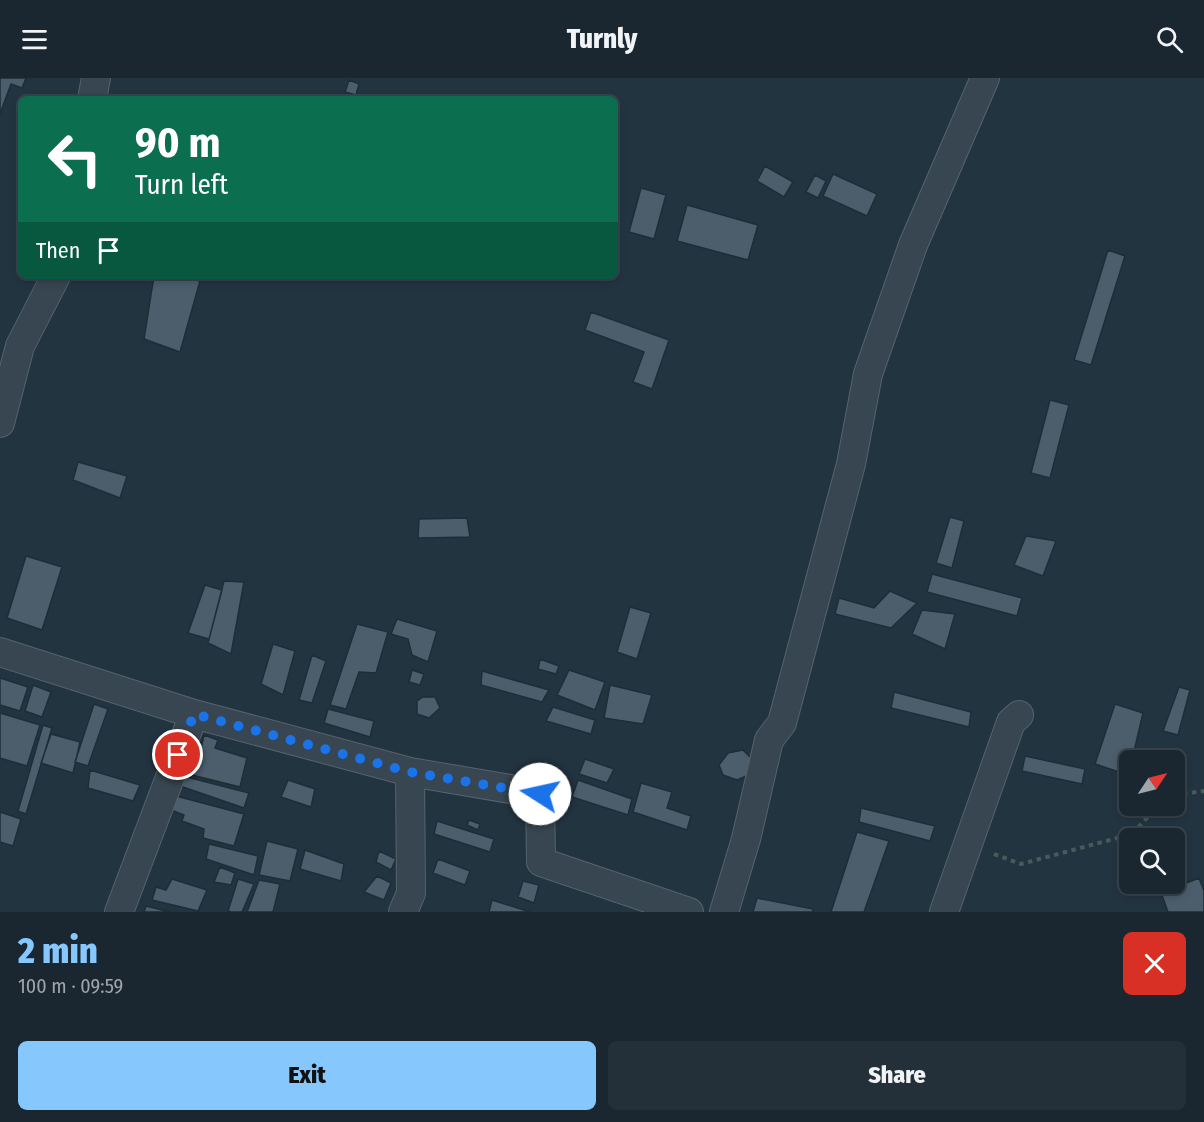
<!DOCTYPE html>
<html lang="en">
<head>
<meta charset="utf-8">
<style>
  body { margin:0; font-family:"Fira Sans Condensed",sans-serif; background:#232f39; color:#f1f3f6; height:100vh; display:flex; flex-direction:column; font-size:22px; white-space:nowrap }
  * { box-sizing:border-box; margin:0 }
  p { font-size:20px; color:#9fa5ab }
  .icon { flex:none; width:33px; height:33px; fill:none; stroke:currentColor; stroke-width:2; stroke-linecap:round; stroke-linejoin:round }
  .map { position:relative; height:834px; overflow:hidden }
  .drawer { display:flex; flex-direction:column; background:#1a2731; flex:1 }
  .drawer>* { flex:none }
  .guide { position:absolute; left:18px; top:18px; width:600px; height:183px; border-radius:9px; box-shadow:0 3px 9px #0003,0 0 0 2px #38444d; background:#0b6e4f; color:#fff; overflow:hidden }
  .needle { width:39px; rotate:55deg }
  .controls { position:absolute; left:1119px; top:672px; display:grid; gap:12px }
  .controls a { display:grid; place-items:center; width:66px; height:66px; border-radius:9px; background:#1a2731; box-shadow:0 3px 9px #0003,0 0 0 2px #38444d; font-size:30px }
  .pin { position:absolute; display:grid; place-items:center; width:51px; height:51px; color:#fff; margin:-26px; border:3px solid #fff; border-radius:50%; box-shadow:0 2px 6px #0007 }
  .me { position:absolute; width:66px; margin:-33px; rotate:280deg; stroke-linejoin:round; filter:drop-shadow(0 0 4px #0008) }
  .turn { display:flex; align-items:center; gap:21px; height:126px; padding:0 18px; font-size:27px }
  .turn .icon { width:78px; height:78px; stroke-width:2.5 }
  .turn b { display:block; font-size:42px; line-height:51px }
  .then { display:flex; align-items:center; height:57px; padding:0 18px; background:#0003; gap:12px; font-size:22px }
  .round { display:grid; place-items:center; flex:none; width:63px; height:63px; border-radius:9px; background:#232f39 }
  .head { display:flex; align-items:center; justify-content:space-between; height:102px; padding:0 18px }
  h1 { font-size:36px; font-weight:800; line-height:45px; color:#86c7fe }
  .action { display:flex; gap:12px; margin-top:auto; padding:12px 18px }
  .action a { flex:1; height:69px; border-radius:9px; background:#86c7fe; color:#111; font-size:24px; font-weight:800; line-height:69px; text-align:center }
  .action a+a { background:#232f39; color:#f1f3f6 }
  header { display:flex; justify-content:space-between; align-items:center; height:78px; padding:0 18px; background:#1a2731; font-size:27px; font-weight:800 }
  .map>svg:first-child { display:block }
  .building { fill:#4c5e6c; stroke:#1e2d37; stroke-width:1.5 }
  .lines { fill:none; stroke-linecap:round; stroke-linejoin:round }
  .minor-casing { stroke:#55636e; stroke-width:30 }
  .path { stroke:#435d5c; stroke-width:4; stroke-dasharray:4.5 4.5; stroke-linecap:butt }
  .minor { stroke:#374650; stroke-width:28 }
  .route { stroke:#1a73e8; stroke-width:10; stroke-dasharray:0 18 }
</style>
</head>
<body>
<header><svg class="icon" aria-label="menu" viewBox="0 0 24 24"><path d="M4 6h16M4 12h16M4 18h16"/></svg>Turnly<svg class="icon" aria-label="search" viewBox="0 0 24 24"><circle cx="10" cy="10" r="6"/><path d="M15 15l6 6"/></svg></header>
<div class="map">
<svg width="1204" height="834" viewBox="0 0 1204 834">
  <rect width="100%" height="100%" fill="#233441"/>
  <path class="building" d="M 0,0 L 26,0 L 22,10 L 11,6 L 0,36 Z
    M 349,2 L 359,6 L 356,17 L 345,14 Z
    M 765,88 L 793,104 L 784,119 L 757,103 Z
    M 833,96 L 877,116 L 867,138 L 823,118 Z
    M 815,97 L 826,103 L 818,120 L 806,114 Z
    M 641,110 L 666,117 L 654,161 L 629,154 Z
    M 687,127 L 758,147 L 748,182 L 677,163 Z
    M 1108,172 L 1125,178 L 1091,287 L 1074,282 Z
    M 154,198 L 180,198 L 200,203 L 180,274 L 144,261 Z
    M 591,234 L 669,262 L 652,311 L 633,304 L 644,274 L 585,252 Z
    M 1050,322 L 1069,327 L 1050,400 L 1031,395 Z
    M 78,384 L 127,398 L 120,420 L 73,402 Z
    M 950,439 L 964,443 L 952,490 L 936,485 Z
    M 467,440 L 470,459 L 418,460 L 419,441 Z
    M 1026,458 L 1056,463 L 1043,498 L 1014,487 Z
    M 26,478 L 62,489 L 42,552 L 7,540 Z
    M 932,496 L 1022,520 L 1017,538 L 927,514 Z
    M 224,503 L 244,504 L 231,576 L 208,565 Z
    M 205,507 L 222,512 L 209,561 L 188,555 Z
    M 890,513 L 917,525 L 891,550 L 835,536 L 839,520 L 874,530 Z
    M 630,529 L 651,535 L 637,581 L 617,574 Z
    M 922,532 L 955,536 L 945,571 L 912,556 Z
    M 397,541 L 437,553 L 428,584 L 412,577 L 408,561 L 391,556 Z
    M 357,546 L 388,554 L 376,595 L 359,594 L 346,631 L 330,627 Z
    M 273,566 L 295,573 L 283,617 L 261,606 Z
    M 312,577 L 326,583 L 312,625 L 299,622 Z
    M 540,581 L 559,588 L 556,596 L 538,591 Z
    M 412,592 L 424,596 L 420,607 L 409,604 Z
    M 569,592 L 605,604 L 595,632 L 557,617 Z
    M 482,593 L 549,612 L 542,624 L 481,607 Z
    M 0,600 L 28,609 L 20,633 L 0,627 Z
    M 33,607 L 51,614 L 42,639 L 25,633 Z
    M 610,607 L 652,617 L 643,646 L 604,640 Z
    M 1179,609 L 1190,612 L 1178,657 L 1163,653 Z
    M 894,614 L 971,634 L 969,649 L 891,630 Z
    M 423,619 L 435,619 L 440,630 L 429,640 L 417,636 L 417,623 Z
    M 94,626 L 108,631 L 88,688 L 75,684 Z
    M 1115,626 L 1143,635 L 1132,682 L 1130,682 L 1128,697 L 1095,686 Z
    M 553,629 L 595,642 L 591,656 L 546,643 Z
    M 328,631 L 374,643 L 370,659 L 324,645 Z
    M 0,635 L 40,647 L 27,688 L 0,680 Z
    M 43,647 L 52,650 L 26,736 L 18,733 Z
    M 51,656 L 80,664 L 73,695 L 41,685 Z
    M 204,657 L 218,662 L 215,670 L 247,680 L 240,709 L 184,695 L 192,668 L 201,670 Z
    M 743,672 L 752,681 L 751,696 L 737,702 L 723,697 L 719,687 L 728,675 Z
    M 1025,678 L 1085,691 L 1082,706 L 1022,693 Z
    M 585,681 L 614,691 L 607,705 L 579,696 Z
    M 90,692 L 140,707 L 133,723 L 88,710 Z
    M 183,698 L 249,715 L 244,730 L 180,708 Z
    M 288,702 L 315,711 L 311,729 L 281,719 Z
    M 578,702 L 632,721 L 628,737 L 572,719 Z
    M 641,705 L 672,714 L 667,730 L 691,738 L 687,752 L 633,734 Z
    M 176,718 L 244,736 L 234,768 L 203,760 L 204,751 L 182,743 L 184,737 L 171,732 Z
    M 861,730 L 935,748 L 930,763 L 859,744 Z
    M 0,734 L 21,741 L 13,768 L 0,764 Z
    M 469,742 L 480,746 L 478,752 L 467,747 Z
    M 437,743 L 494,761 L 490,774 L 434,756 Z
    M 857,754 L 889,763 L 864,834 L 831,834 Z
    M 267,763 L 298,771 L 290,803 L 259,797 Z
    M 209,766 L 258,778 L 254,797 L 206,781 Z
    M 305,772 L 344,786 L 341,803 L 300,791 Z
    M 379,773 L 396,781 L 391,792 L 376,784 Z
    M 438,781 L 470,793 L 465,807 L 433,795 Z
    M 220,789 L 235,795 L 231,807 L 214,804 Z
    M 377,798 L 391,805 L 384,822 L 364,814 Z
    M 1199,800 L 1204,813 L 1204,834 L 1168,834 L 1159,809 L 1179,808 Z
    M 172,801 L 207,812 L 198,833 L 152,822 L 156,809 L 166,812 Z
    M 238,801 L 254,806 L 242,834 L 231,834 L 228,833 Z
    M 259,802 L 280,806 L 273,834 L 247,834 Z
    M 523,803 L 539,807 L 534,825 L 518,819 Z
    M 757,820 L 813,831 L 813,834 L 753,834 Z
    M 492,822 L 530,834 L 489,834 Z
    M 146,828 L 170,834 L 144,834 Z"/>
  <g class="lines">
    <g class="minor-casing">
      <path id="minor" d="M 92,21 L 96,0
        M 0,345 L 20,268 L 56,198
        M 0,574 L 194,636 L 410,694 L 540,716 L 541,784 L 689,834
        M 119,834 L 194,636
        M 403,834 L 411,815 L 410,694
        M 724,834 L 746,761 L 769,662 L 782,645 L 851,386 L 868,296 L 913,167 L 985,0
        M 944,834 L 1011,644 L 1019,637"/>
    </g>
    <path class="path" d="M 1174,717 L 1204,713
      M 994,776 L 1021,786 L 1132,756 L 1158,728"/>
    <use href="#minor" class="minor"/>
  </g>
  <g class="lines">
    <path class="route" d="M 178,677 L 194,636 L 410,694 L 540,716"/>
  </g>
</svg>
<div class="controls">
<a><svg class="needle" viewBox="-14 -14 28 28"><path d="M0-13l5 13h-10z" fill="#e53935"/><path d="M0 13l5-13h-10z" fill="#9fa5ab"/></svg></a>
<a><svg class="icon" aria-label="search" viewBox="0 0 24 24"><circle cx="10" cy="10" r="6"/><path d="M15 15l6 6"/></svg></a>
</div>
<div class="pin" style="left:178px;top:677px;background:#d93025"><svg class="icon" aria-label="arrive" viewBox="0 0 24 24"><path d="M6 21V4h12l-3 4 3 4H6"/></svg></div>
<svg class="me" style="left:540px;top:716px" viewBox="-20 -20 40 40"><circle r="19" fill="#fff"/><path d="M0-13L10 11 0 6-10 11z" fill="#1a73e8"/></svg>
<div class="guide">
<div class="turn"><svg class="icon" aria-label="left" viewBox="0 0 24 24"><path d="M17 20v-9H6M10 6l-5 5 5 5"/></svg><div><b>90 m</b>Turn left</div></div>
<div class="then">Then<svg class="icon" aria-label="arrive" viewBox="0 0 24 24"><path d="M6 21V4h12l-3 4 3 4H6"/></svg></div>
</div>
</div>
<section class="drawer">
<div class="head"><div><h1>2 min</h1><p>100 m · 09:59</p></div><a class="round" style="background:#d93025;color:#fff"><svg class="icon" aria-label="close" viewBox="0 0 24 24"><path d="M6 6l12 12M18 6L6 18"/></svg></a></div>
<div class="action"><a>Exit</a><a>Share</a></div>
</section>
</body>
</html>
